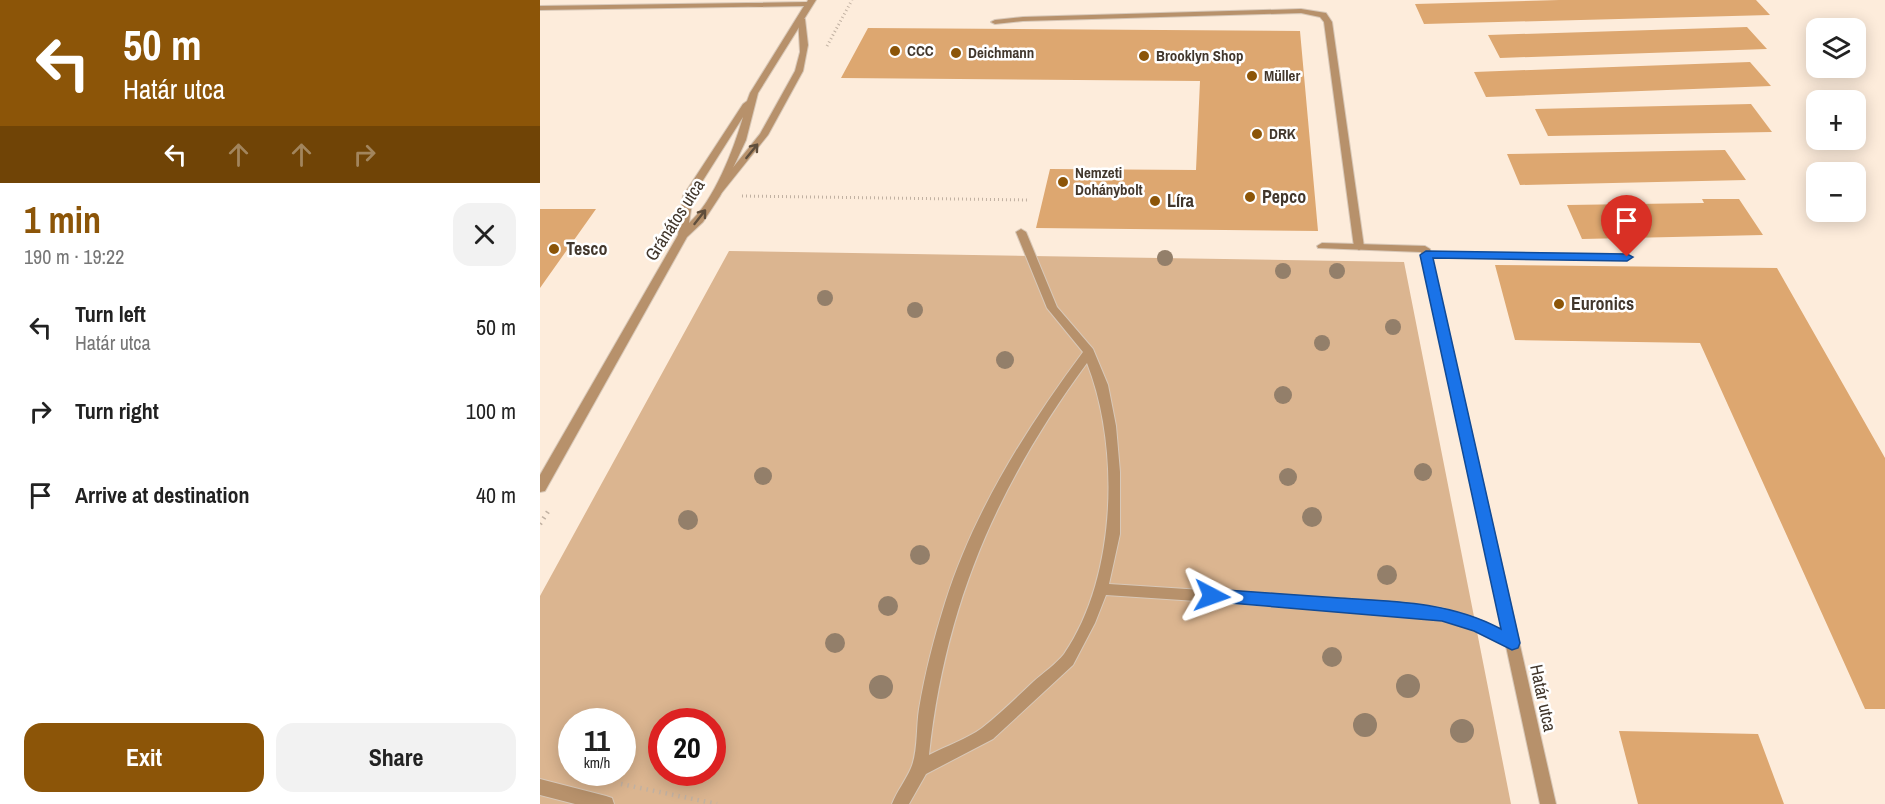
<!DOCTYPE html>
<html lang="en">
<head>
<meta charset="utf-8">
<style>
  body { margin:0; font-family:"Archivo Narrow",sans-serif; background:#f2f2f2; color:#222; height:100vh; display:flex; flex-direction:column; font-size:22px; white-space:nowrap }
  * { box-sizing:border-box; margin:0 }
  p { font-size:20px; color:#767676 }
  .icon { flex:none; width:33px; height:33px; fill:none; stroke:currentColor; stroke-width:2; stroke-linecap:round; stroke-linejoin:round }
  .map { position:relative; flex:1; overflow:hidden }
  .panel { display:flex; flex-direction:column; background:#fff; width:540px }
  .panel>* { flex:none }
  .guide { background:#8c5508; color:#fff; overflow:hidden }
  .buttons { position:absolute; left:1266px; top:18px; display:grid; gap:12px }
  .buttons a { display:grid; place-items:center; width:60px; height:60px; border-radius:12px; background:#fff; box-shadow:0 3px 15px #0003; font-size:30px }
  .speed { position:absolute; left:18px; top:708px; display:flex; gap:12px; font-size:30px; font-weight:700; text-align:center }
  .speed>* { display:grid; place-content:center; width:78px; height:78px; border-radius:50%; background:#fff; box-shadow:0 3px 15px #0003; line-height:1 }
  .speed small { font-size:15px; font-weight:400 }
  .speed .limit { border:9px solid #d22; background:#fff; color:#111 }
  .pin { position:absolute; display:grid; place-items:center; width:51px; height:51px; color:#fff; margin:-62px -26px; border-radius:50% 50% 50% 0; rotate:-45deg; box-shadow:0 0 6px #0007 }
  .pin .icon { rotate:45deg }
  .me { position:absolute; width:66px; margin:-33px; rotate:94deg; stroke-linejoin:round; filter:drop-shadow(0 0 4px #0008) }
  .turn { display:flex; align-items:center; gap:21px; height:126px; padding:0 24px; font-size:27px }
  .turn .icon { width:78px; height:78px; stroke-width:2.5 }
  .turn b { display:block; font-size:42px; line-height:51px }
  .lanes { display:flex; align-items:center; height:57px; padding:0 24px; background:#0003; justify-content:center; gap:30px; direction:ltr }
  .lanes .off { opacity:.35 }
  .round { display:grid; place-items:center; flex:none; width:63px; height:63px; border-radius:18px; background:#f2f2f2 }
  .head { display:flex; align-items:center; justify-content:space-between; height:102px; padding:0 24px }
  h1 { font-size:36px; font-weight:800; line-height:45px; color:#8c5508 }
  .cta { display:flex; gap:12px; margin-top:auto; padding:12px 24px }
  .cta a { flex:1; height:69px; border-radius:18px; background:#8c5508; color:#fff; font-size:24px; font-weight:800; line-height:69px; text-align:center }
  .cta a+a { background:#f2f2f2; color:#222 }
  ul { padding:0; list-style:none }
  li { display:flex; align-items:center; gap:18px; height:84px; padding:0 24px }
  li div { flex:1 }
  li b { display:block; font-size:22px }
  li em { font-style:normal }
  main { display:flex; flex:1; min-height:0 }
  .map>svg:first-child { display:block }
  .green { fill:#dbb590; fill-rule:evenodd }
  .building { fill:#dda770 }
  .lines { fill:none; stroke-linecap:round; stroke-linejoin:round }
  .lane-casing { stroke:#d8c8b8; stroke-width:2 }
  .street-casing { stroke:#d8c8b8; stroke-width:2 }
  .path-far1 { stroke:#c1b1a2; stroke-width:3; stroke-dasharray:1 3; stroke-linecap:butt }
  .path { stroke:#c1b1a2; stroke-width:4.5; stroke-dasharray:1.5 5; stroke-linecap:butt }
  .lane { fill:#b7916b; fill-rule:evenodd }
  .street { fill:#b7916b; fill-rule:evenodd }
  .tree { fill:#937f6a }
  .oneway { stroke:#5f4e3c }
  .route { fill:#1a73e8; stroke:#114b97; stroke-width:1.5 }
  .poi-dot { fill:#8c5508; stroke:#fff; stroke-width:2 }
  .labels { text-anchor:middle; stroke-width:5; stroke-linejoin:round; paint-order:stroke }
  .far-poi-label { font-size:15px; font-weight:bold; fill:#42372c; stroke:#fff; text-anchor:start }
  .poi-label { font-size:18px; font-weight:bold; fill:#42372c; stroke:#fff; text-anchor:start }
  .street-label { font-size:18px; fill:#42372c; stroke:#fff }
</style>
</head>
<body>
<main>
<section class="panel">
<div class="guide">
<div class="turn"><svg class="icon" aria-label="left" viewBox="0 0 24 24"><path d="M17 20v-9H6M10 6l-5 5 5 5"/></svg><div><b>50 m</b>Határ utca</div></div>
<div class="lanes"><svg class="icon" aria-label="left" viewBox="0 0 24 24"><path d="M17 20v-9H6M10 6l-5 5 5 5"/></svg><svg class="icon off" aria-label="ahead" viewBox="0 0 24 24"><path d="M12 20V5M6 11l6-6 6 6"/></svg><svg class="icon off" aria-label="ahead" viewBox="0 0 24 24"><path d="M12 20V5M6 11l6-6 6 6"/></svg><svg class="icon off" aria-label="right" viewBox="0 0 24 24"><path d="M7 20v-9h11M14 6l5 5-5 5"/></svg></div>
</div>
<div class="head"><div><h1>1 min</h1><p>190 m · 19:22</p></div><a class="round"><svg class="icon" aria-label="close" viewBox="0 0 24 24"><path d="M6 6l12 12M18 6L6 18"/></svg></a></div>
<ul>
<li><svg class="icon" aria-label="left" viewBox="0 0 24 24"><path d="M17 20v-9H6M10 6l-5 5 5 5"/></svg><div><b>Turn left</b><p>Határ utca</p></div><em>50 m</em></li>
<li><svg class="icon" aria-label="right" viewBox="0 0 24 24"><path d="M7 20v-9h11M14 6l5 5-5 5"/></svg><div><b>Turn right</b></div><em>100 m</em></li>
<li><svg class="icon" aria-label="arrive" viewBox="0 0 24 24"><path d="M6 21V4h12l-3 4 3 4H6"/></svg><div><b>Arrive at destination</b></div><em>40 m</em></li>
</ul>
<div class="cta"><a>Exit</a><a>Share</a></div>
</section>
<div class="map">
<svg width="1345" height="804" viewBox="0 0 1345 804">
  <rect width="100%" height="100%" fill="#fdecdb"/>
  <path class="green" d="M 189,251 L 864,262 L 971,804 L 0,804 L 0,596 ZM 32,722 L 82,722 L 82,772 L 32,772 ZM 122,722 L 172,722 L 172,772 L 122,772 Z"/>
  <path class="building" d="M 1019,0 L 1216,0 L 1230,15 L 884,24 L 875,4 Z
    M 1207,27 L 1227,49 L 960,58 L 948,35 Z
    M 328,28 L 760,31 L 778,231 L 496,228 L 510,169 L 656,170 L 660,81 L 301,78 Z
    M 1210,62 L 1231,86 L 946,97 L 934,72 Z
    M 1211,104 L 1232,132 L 1008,136 L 995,109 Z
    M 1185,150 L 1206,180 L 980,185 L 967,154 Z
    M 1162,199 L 1199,199 L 1223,235 L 1042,239 L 1027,205 L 1164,203 Z
    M 0,209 L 56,209 L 0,288 Z
    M 955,265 L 1237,268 L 1345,458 L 1345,709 L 1325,709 L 1160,343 L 975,340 Z
    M 1079,731 L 1218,734 L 1244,804 L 1098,804 Z"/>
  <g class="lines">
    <g class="lane-casing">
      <path id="lane" d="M 761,9 L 786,13 L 792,22 L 824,247 L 819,250 L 814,247 L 784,22 L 780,17 L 761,13 L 483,21 L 455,24 L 451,22 L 455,20 L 483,17 Z
        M 258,17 L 265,19 L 268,45 L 263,71 L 228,135 L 180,195 L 174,195 L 174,191 L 220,134 L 255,71 L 260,52 Z
        M 481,229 L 486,232 L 517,307 L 553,349 L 568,385 L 576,426 L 580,472 L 580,534 L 569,584 L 850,602 L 902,608 L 943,621 L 977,638 L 979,643 L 977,648 L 972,649 L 934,630 L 902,620 L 850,614 L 566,595 L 555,623 L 533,665 L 453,739 L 386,774 L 369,804 L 352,804 C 357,791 366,780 371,768 C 378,752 376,727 379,709 C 385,673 394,638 405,603 C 434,511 486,429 543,352 L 507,308 L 476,232 ZM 547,363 C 580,447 577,577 524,654 C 516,664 503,673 493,682 C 477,697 460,714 442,728 C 427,739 406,746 389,755 C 405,604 458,484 547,363 Z
        M 886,252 L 1087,254 L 1092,257 L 1087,260 L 882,257 L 881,255 Z"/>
    </g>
    <g class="street-casing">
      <path id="street" d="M 268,0 L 276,0 L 218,93 L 206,140 L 180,196 L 163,222 L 147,237 L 5,491 L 0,492 L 0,475 L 138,235 L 143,196 L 203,104 L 207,101 L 210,93 L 264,6 L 0,10 L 0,6 L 267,2 ZM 203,117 C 194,149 174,201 149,223 L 153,196 Z
        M 782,243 L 885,246 L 890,249 L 1016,804 L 1000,804 L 881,252 L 778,248 L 777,246 Z
        M 0,779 L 66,796 L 72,798 L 74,804 L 35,804 L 0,795 Z"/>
    </g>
    <path class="path-far1" d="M 287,46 L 312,0
      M 202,196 L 489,200"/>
    <path class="path" d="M 0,524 L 9,510
      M 81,784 L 177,804"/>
    <use href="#lane" class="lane"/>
    <use href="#street" class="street"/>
  </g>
  <g class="tree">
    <circle cx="625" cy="258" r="8"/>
    <circle cx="743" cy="271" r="8"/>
    <circle cx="797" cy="271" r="8"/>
    <circle cx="285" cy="298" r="8"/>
    <circle cx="375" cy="310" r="8"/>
    <circle cx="853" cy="327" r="8"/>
    <circle cx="782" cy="343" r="8"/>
    <circle cx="465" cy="360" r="9"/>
    <circle cx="743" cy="395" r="9"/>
    <circle cx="883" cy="472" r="9"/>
    <circle cx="223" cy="476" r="9"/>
    <circle cx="748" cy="477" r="9"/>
    <circle cx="772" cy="517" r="10"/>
    <circle cx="148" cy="520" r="10"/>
    <circle cx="380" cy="555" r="10"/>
    <circle cx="847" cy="575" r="10"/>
    <circle cx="348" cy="606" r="10"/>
    <circle cx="295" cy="643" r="10"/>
    <circle cx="792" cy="657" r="10"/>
    <circle cx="868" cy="686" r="12"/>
    <circle cx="341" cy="687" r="12"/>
    <circle cx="825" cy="725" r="12"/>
    <circle cx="922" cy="731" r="12"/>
  </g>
  <defs><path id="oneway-shaft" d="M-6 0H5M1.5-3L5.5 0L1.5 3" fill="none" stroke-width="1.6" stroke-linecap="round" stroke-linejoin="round" transform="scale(1.5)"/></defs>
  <g class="oneway">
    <use href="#oneway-shaft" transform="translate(212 151) rotate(-51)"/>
    <use href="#oneway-shaft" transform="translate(160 217) rotate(-52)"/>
  </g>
  <path class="route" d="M 886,251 L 1087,254 L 1093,257 L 1087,261 L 893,258 L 980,643 L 978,648 L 972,650 L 934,631 L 902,621 L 666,601 L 664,596 L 666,591 L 672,589 C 715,592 757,595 800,598 C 855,601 911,602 961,629 L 880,255 Z"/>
  <g class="poi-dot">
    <circle cx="355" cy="51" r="6"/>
    <circle cx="416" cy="53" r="6"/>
    <circle cx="604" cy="56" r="6"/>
    <circle cx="712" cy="76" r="6"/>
    <circle cx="717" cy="134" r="6"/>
    <circle cx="523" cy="182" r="6"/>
    <circle cx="710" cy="197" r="6"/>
    <circle cx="615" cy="201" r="6"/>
    <circle cx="14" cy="249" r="6"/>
    <circle cx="1019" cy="304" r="6"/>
  </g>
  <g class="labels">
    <g class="far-poi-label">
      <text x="367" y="56">CCC</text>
      <text x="428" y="58">Deichmann</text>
      <text x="616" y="61">Brooklyn Shop</text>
      <text x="724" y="81">Müller</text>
      <text x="729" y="139">DRK</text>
      <text x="535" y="178">Nemzeti<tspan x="535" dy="17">Dohánybolt</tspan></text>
    </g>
    <g class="poi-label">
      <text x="722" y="203">Pepco</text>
      <text x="627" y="207">Líra</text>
      <text x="26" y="255">Tesco</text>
      <text x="1031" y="310">Euronics</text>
    </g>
    <g class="street-label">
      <text transform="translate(135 220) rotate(-57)" y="6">Gránátos utca</text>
      <text transform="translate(1003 698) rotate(78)" y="6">Határ utca</text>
    </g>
  </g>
</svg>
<div class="buttons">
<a><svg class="icon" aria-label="layers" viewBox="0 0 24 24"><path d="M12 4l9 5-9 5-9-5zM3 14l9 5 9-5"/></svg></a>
<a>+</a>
<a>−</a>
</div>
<div class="speed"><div>11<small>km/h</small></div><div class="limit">20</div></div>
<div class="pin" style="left:1087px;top:257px;background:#d93025"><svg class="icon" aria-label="arrive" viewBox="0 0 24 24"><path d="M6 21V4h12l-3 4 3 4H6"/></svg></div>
<svg class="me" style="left:672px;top:596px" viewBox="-20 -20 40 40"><path d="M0-17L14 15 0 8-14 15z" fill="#1a73e8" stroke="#fff" stroke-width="4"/></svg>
</div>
</main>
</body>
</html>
